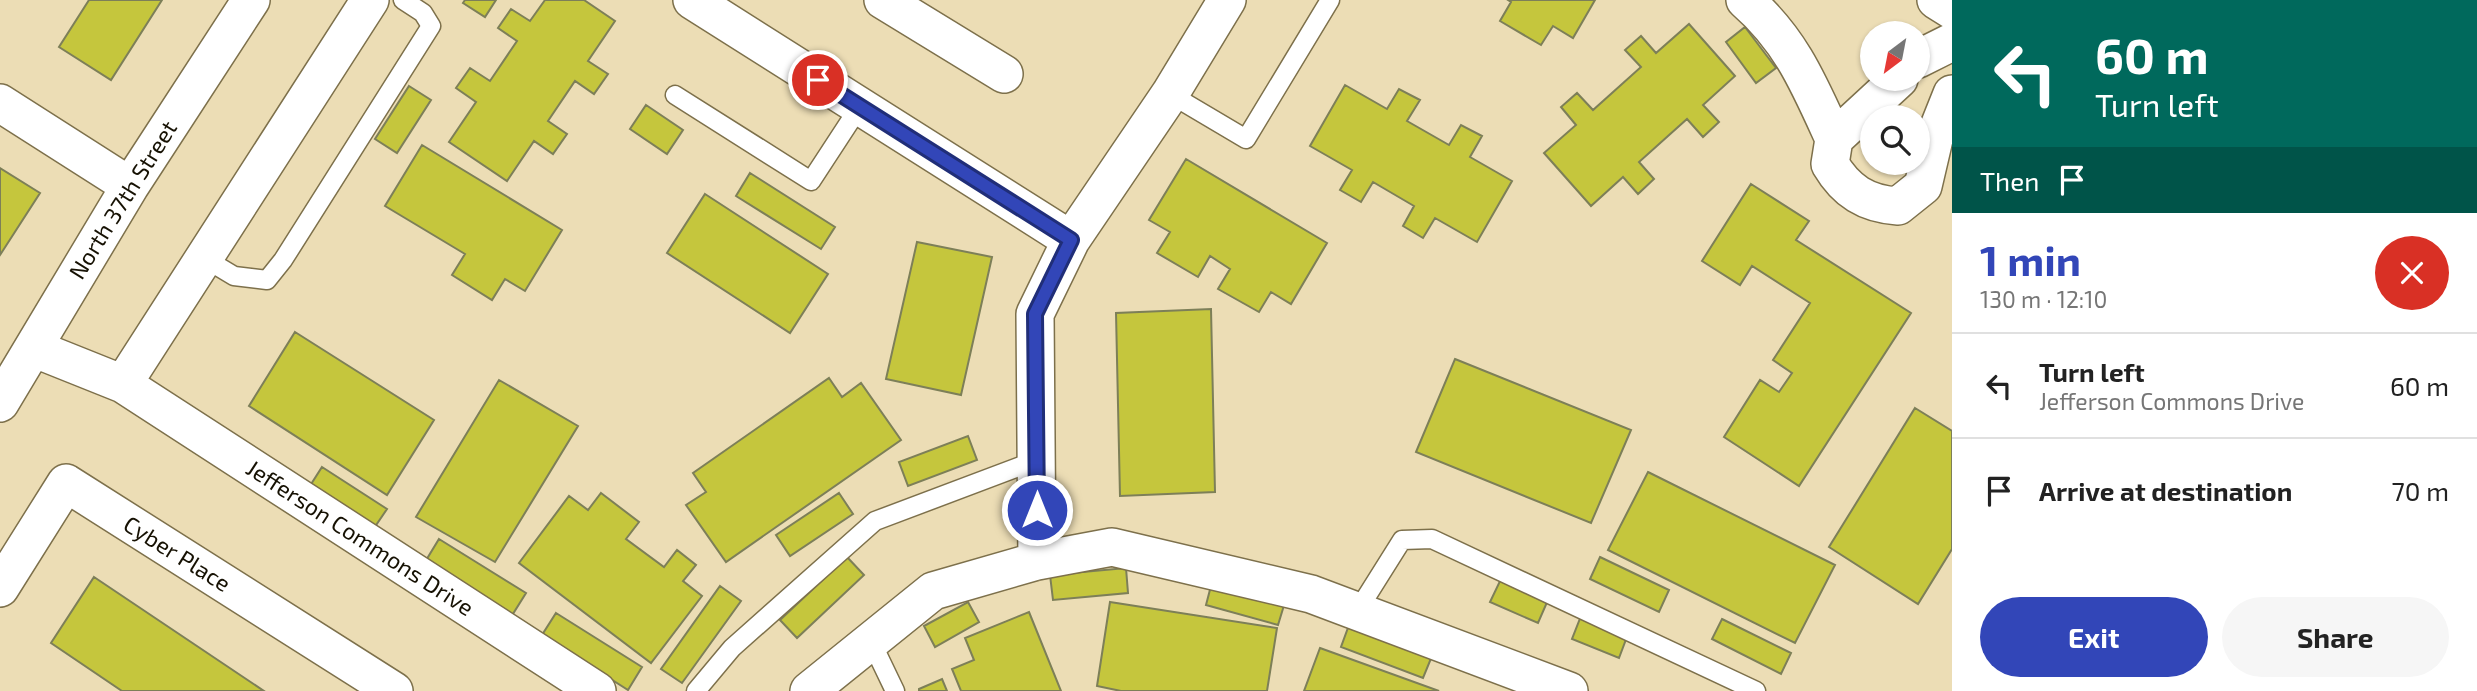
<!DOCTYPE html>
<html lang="en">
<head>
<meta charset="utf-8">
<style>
  body { margin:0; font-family:"Exo 2",sans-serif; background:#f6f6f6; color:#222; height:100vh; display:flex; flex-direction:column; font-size:26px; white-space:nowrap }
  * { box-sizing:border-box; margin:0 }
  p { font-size:23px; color:#767676 }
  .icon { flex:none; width:38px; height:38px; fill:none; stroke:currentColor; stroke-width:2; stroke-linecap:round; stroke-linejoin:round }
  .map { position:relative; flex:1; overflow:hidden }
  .details { display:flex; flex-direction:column; background:#fff; width:525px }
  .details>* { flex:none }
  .top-card { background:#00695c; color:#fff; overflow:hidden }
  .needle { width:46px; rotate:212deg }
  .fabs { position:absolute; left:1860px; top:21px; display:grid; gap:14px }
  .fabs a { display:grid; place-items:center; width:70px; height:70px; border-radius:50%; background:#fff; box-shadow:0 2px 5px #0004; font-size:35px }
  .pin { position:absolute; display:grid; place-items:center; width:60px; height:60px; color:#fff; margin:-30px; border:4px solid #fff; border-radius:50%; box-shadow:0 2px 7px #0007 }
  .me { position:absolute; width:77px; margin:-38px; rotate:0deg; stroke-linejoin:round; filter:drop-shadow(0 0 5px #0008) }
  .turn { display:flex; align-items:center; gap:24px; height:147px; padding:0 28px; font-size:32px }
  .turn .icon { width:91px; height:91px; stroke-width:2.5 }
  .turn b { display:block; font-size:49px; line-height:60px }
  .then { display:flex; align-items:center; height:66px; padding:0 28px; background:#0003; gap:14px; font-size:26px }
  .round { display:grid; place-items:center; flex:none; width:74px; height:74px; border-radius:37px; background:#f6f6f6 }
  .headline { display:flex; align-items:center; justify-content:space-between; height:119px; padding:0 28px }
  h1 { font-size:42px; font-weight:700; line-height:52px; color:#3246b8 }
  .action { display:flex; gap:14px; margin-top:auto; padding:14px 28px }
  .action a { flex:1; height:80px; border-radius:42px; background:#3246b8; color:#fff; font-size:28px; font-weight:700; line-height:80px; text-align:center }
  .action a+a { background:#f6f6f6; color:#222 }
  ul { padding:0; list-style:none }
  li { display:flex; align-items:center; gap:21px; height:105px; padding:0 28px; border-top:2px solid #e0e0e0 }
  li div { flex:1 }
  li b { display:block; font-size:26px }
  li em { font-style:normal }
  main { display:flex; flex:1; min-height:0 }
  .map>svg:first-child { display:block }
  .building { fill:#c5c63d; stroke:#7d7f58; stroke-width:2 }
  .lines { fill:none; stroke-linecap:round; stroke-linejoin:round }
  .service-casing { stroke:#7d704b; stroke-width:21 }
  .minor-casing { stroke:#7d704b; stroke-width:40 }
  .service { stroke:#fff; stroke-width:18 }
  .minor { stroke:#fff; stroke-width:37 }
  .route-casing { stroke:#202e78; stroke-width:18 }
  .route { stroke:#3246b8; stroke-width:12 }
  .labels { text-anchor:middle; stroke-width:5; stroke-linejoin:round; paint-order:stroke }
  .street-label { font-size:23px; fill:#161103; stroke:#fff }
</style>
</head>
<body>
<main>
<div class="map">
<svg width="1952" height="691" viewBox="0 0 1952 691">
  <rect width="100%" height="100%" fill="#ecddb5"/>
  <path class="building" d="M 89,0 L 162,0 L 111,80 L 59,47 Z
    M 465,0 L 496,0 L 485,17 L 463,3 Z
    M 545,0 L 584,0 L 615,21 L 588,61 L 608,74 L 594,94 L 575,81 L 548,121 L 567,134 L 553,154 L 534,141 L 507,181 L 449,142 L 476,102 L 456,88 L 470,68 L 490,81 L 517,41 L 498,28 L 511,9 L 530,21 Z
    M 1508,0 L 1595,0 L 1573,38 L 1553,26 L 1541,45 L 1500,21 L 1511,2 Z
    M 1689,24 L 1735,76 L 1703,105 L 1719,122 L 1703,137 L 1687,119 L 1639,162 L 1654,179 L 1638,194 L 1623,177 L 1591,206 L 1544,153 L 1576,125 L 1561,107 L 1577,93 L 1593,110 L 1641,67 L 1625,50 L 1641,36 L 1656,53 Z
    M 1745,27 L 1776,68 L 1756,83 L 1726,42 Z
    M 1345,85 L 1387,109 L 1399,89 L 1420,100 L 1407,121 L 1449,145 L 1461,125 L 1482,136 L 1470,157 L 1512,181 L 1477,242 L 1435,218 L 1423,238 L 1403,226 L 1414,206 L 1373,182 L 1361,202 L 1340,190 L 1352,170 L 1310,146 Z
    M 409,86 L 431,100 L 397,153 L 375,139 Z
    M 646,105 L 683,130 L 667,154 L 630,129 Z
    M 422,145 L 562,230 L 525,291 L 505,279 L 492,300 L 452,275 L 465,254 L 385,206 Z
    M 1186,159 L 1327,243 L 1291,304 L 1271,292 L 1259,312 L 1218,289 L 1230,269 L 1210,256 L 1198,277 L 1157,253 L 1170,232 L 1149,220 Z
    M 0,168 L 40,193 L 0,255 Z
    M 750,173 L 835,227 L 821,249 L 736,196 Z
    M 1751,184 L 1809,221 L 1796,240 L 1911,313 L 1799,486 L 1724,437 L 1760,380 L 1779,392 L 1792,373 L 1773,360 L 1810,303 L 1752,266 L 1740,285 L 1702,261 Z
    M 705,194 L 828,274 L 790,333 L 667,253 Z
    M 917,242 L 992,257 L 961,395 L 886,379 Z
    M 1211,309 L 1215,492 L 1120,496 L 1116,313 Z
    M 295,332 L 434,420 L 387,495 L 249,406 Z
    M 1455,359 L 1631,430 L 1591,523 L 1416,452 Z
    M 829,378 L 842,397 L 861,383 L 901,440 L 726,562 L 686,505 L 706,492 L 693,473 Z
    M 499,380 L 578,426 L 495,562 L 416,517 Z
    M 1915,408 L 1952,431 L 1952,549 L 1918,604 L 1829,547 Z
    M 968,436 L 977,460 L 908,486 L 899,462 Z
    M 322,467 L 387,509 L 372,531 L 308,489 Z
    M 1648,472 L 1835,565 L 1795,643 L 1608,550 Z
    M 601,493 L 639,522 L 626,539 L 664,567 L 677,550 L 696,565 L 683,581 L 702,596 L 651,663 L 519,563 L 569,496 L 588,510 Z
    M 839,493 L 853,514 L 790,556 L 776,535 Z
    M 439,539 L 526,593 L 511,617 L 425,562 Z
    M 847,557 L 864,575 L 797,638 L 780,620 Z
    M 1600,557 L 1669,590 L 1659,612 L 1590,579 Z
    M 1126,568 L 1128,593 L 1053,600 L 1050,575 Z
    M 94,577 L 264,691 L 122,691 L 51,643 Z
    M 1501,579 L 1548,600 L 1538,623 L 1490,602 Z
    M 1212,582 L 1285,602 L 1278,625 L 1206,605 Z
    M 720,586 L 741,601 L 682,683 L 661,669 Z
    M 968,602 L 979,622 L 935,647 L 924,626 Z
    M 1110,602 L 1277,628 L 1267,691 L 1121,691 L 1097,686 Z
    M 1029,612 L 1061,691 L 961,691 L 952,669 L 974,660 L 965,638 Z
    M 556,613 L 642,667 L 628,690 L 542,635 Z
    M 1581,616 L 1628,634 L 1619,658 L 1572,639 Z
    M 1722,619 L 1791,653 L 1781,674 L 1712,639 Z
    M 1349,625 L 1432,656 L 1423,678 L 1341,647 Z
    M 1320,648 L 1439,691 L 1304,691 Z
    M 942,679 L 947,691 L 919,691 L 919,689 Z"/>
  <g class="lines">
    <g class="service-casing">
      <path id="service" d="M 1170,94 L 1246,139 L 1330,0
        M 675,95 L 811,181 L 860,106
        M 204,258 L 234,276 L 267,280 L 283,260 L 431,26 L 423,13 L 403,0
        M 1358,610 L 1402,540 L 1432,539 L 1756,691
        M 871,641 L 895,691
        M 696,691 L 732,648 L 875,521 L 1037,460"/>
    </g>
    <g class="minor-casing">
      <path id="minor" d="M 692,0 L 1071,240 L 1170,94 L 1227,0
        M 883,0 L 1004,74
        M 1745,0 C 1791,40 1809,84 1834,139
        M 1936,0 L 1952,10
        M 1918,59 L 1952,42
        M 1899,79 L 1834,139 L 1830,164 C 1846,191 1866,204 1898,206 L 1923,186 L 1934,139 L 1952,94
        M 0,103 L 130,186
        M 33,348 L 123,384 L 597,691
        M 123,384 L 370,0
        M 0,403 L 130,186 L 251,0
        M 1037,561 L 1035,314 L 1071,240
        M 0,588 L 66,483 L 394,691
        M 809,691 L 933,591 L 1037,561 L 1112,547 L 1311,594 L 1569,691"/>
    </g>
    <use href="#service" class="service"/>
    <use href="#minor" class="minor"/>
  </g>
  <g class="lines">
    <g class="route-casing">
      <path id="route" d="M 818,80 L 1071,240 L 1035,314 L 1037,510"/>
    </g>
    <use href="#route" class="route"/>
  </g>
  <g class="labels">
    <g class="street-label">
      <text transform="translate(123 200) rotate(-58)" y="8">North 37th Street</text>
      <text transform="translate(360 538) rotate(33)" y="8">Jefferson Commons Drive</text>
      <text transform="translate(177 554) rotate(32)" y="8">Cyber Place</text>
    </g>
  </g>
</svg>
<div class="fabs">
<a><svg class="needle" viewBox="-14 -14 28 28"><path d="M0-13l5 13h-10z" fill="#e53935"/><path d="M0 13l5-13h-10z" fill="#767676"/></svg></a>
<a><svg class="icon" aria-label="search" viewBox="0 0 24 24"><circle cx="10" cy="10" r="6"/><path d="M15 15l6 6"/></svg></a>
</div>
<div class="pin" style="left:818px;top:80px;background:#d93025"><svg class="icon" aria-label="arrive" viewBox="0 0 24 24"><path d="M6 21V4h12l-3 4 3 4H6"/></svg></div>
<svg class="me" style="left:1037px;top:510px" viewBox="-20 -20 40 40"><circle r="17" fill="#3246b8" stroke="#fff" stroke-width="3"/><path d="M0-11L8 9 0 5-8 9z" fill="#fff"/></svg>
</div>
<section class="details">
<div class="top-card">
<div class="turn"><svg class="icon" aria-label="left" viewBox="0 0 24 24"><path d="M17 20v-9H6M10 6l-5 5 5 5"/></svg><div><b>60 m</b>Turn left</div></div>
<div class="then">Then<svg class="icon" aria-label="arrive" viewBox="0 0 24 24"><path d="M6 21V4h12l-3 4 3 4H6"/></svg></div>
</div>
<div class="headline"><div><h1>1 min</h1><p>130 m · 12:10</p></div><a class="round" style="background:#d93025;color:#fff"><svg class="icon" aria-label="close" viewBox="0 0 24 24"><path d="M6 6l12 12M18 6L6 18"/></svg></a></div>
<ul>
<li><svg class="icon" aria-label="left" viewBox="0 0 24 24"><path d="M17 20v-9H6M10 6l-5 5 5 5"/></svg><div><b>Turn left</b><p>Jefferson Commons Drive</p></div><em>60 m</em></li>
<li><svg class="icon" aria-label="arrive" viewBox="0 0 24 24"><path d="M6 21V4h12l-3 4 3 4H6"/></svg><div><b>Arrive at destination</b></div><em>70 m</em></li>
</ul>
<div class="action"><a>Exit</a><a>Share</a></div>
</section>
</main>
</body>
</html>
